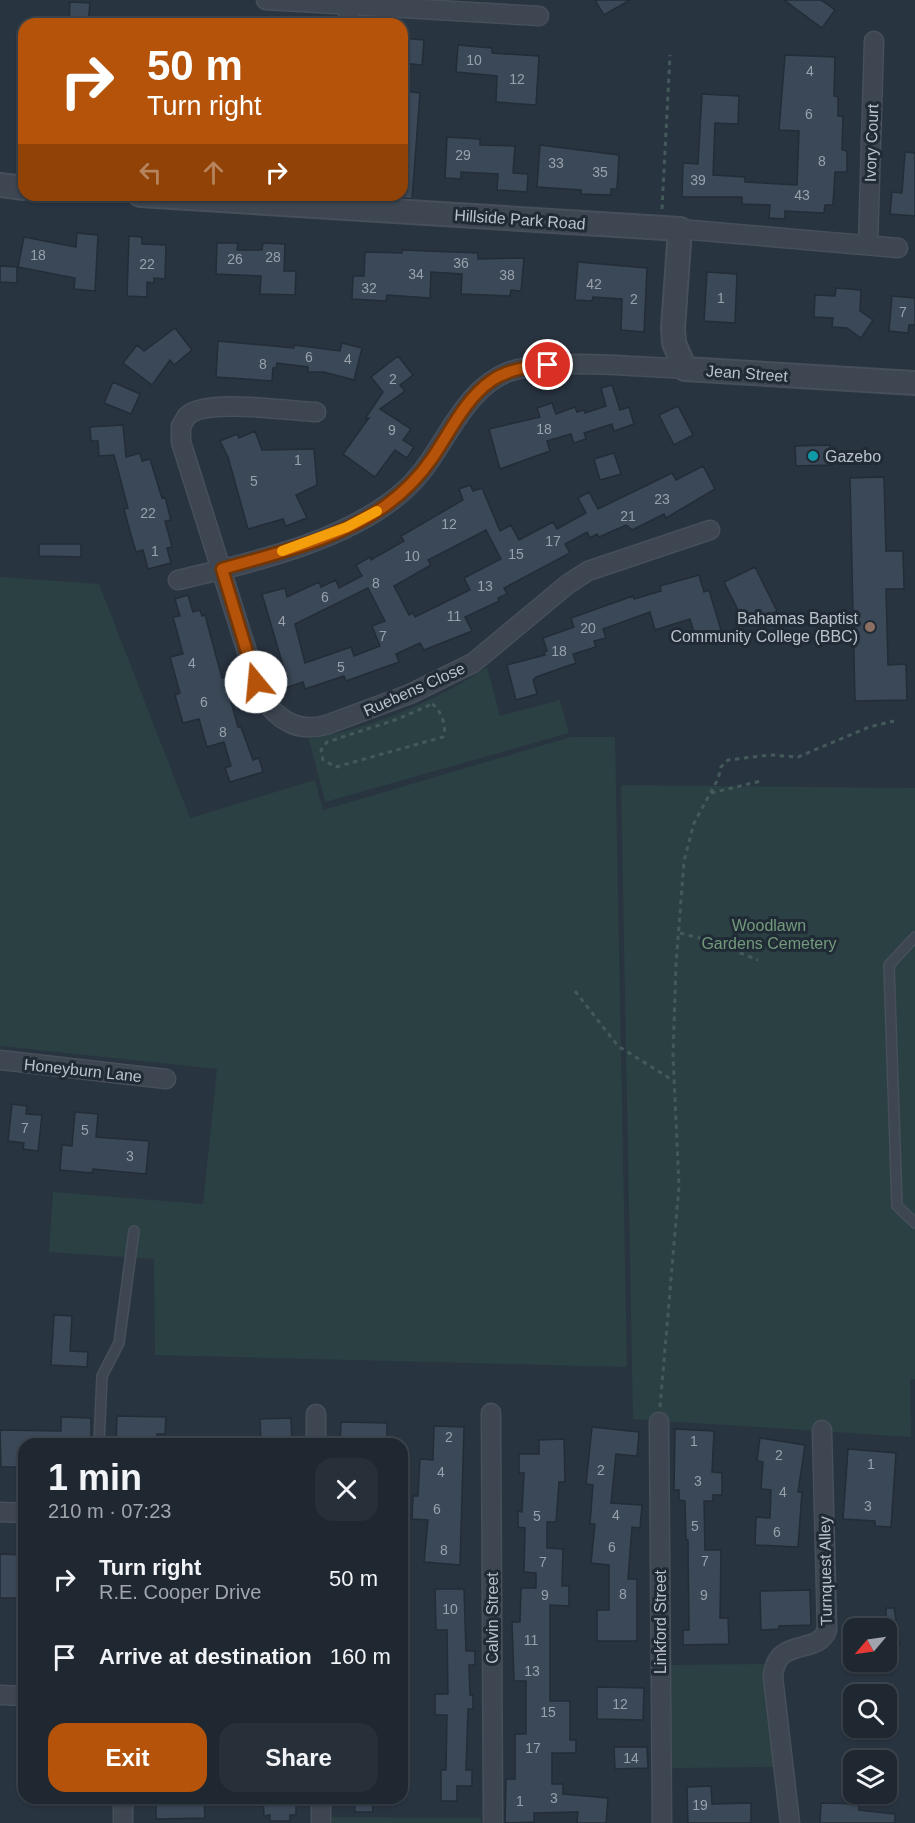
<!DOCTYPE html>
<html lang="en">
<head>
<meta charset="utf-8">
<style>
  body { margin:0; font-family:Helvetica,sans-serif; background:#272f39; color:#f1f3f6; height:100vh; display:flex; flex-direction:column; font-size:22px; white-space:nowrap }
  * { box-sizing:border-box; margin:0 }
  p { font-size:20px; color:#a1a5ab }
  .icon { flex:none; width:33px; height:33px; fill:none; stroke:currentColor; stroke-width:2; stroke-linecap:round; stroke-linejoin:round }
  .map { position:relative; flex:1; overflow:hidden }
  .side { position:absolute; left:18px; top:1438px; width:390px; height:366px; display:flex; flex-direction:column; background:#1f2731; border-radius:18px; box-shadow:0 2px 4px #0004,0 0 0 2px #3c444d }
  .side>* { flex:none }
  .guide { position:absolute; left:18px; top:18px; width:390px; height:183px; border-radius:18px; box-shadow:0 2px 4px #0004,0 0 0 2px #3c444d; background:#b45309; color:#fff; overflow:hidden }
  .needle { width:39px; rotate:241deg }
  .controls { position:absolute; left:843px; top:1618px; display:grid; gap:12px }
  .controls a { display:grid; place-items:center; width:54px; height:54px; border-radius:12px; background:#1f2731; box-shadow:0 2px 4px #0004,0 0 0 2px #3c444d; font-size:30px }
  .pin { position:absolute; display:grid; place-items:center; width:51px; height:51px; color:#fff; margin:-26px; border:3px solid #fff; border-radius:50%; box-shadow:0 2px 6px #0007 }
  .me { position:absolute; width:66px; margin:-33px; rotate:343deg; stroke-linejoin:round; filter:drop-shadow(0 0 4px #0008) }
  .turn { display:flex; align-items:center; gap:21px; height:126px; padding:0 30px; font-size:27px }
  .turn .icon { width:78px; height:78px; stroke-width:2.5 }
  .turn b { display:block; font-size:42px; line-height:51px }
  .lanes { display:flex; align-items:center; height:57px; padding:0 30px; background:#0003; justify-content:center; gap:30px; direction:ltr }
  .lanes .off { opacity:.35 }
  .round { display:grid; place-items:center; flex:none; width:63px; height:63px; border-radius:18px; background:#272f39 }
  .headline { display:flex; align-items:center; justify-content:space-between; height:102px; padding:0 30px }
  h1 { font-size:36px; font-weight:700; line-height:45px }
  .action { display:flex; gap:12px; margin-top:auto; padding:12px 30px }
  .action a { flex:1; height:69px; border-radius:18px; background:#b45309; color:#fff; font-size:24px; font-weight:700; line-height:69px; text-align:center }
  .action a+a { background:#272f39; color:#f1f3f6 }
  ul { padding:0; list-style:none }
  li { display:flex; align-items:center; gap:18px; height:78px; padding:0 30px }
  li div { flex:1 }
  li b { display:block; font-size:22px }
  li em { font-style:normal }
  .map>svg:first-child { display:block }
  .green { fill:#2b4042 }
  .building { fill:#3b4857; stroke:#232d38; stroke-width:1.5; fill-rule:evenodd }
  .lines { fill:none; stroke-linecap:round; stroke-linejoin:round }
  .service-casing { stroke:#464f5a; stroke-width:12 }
  .minor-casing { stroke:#464f5a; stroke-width:21 }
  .tertiary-casing { stroke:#464f5a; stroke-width:26 }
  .path { stroke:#44595a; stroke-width:3; stroke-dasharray:4.5 4.5; stroke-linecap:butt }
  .service { stroke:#3d4651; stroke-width:9 }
  .minor { stroke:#3d4651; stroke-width:18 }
  .tertiary { stroke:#3d4651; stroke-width:22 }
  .route-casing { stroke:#753606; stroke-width:15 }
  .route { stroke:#b45309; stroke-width:10 }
  .slow { stroke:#f59e0b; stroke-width:10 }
  .culture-dot { fill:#0f9aa8; stroke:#212b36; stroke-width:2 }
  .education-dot { fill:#8d6e63; stroke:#212b36; stroke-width:2 }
  .labels { text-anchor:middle; stroke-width:6; stroke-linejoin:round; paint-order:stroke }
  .number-label { font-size:14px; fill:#98a1ac }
  .street-label { font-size:16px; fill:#bac1cb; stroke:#212b36 }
  .poi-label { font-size:16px; fill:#bac1cb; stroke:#212b36; text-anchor:start }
  .park-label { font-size:16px; fill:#729a7b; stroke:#212b36 }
</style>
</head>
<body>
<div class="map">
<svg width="915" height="1823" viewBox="0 0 915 1823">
  <rect width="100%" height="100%" fill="#293441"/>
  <path class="green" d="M 0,577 L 99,584 L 190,818 L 315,780 L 323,810 L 571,737 L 615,737 L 627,1367 L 155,1355 L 154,1259 L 49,1252 L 53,1192 L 203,1204 L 217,1069 L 0,1046 Z
    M 487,667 L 500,716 L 560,700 L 569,733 L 325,802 L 309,739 C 371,728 435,702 487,667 Z
    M 621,785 L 915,788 L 915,1379 L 910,1380 L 911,1437 L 633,1419 Z
    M 764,1664 L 775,1767 L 672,1768 L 670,1665 Z
    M 330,1817 L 481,1818 L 481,1823 L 330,1823 Z"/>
  <path class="building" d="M 595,0 L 630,0 L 604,15 Z
    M 784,0 L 821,0 L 835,10 L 822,28 Z
    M 70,2 L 90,3 L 88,24 L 69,24 Z
    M 402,38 L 424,40 L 422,65 L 402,63 Z
    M 458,45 L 492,48 L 492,53 L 539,56 L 536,105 L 496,102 L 497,76 L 456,72 Z
    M 785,55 L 835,57 L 834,96 L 838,97 L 838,116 L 843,116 L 842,150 L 847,151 L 847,172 L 835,172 L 833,205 L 825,205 L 824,213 L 785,211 L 785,219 L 769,218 L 770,205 L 742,204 L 742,197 L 682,197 L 683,163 L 698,164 L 702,94 L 739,96 L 738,124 L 715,123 L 713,175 L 745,177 L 745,182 L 797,185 L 799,131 L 779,130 Z
    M 402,91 L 420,93 L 412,199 L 402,198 Z
    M 447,137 L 480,139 L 480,145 L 515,146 L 513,173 L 528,174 L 527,192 L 497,190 L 498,174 L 461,172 L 461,179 L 445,178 Z
    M 540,145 L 619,155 L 617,189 L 611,189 L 611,195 L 581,194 L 581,190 L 537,187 Z
    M 905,152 L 915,153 L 915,216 L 890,214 L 892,192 L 902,193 Z
    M 77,233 L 98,235 L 95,291 L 74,289 L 75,278 L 18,267 L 24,237 L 76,247 Z
    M 129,236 L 142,237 L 142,244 L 166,245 L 165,279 L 154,278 L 154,283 L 147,282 L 147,297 L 127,296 Z
    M 217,243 L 238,243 L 237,250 L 262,250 L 263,243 L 285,244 L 284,271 L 296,271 L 295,295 L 260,294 L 261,276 L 216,274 Z
    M 402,250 L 478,253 L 478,259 L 524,258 L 521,291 L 511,290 L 510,296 L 461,294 L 462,274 L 431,272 L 430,298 L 387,295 L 386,301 L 352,299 L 353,276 L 364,276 L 365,252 L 402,253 Z
    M 578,262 L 647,268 L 644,332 L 621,330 L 622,299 L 593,297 L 592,301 L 575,300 Z
    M 0,266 L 17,267 L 17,283 L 0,282 Z
    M 707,272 L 737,274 L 735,323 L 704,321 Z
    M 836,288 L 861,290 L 860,311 L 873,320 L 861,338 L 847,328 L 832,327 L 833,318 L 814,317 L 815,295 L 835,296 Z
    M 892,296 L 915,298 L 915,325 L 909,325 L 908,333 L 889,331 Z
    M 175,328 L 192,350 L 174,365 L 170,360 L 152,385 L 123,363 L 137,345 L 144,351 Z
    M 218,341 L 294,348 L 294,345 L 340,351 L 342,343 L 362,348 L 354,380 L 324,372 L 308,372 L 308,367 L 277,363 L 276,368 L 273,368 L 272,381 L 216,377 Z
    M 398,356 L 413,375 L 400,385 L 405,391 L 380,409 L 411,429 L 403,440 L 414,447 L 407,458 L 395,450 L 375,477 L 343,454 L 369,418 L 365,419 L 383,392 L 371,377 Z
    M 113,382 L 140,394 L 131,414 L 104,403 Z
    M 612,385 L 620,410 L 629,407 L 634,424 L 614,431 L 612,424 L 584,433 L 586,439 L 574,443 L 571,434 L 547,441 L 550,451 L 500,469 L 489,429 L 540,417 L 537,408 L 552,403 L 556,414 L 575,407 L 577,412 L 584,410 L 585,413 L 606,406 L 601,388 Z
    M 678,406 L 693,435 L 674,445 L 659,415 Z
    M 123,425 L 126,457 L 140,453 L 142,461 L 150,459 L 162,498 L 165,497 L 171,520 L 165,521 L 172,547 L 167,548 L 171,563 L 148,569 L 143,550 L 136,552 L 131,535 L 124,509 L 128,508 L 114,455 L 99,456 L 98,441 L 91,441 L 90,427 Z
    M 255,431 L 262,450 L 314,449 L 317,485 L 296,495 L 307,518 L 286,526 L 283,519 L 248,529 L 228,457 L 220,441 L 237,434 L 239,438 Z
    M 830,445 L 831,465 L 796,466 L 795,446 Z
    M 614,453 L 621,474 L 600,480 L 594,459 Z
    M 703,466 L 715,489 L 666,518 L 664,514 L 632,530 L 626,525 L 599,537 L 597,534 L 590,538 L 587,532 L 565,544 L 570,553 L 504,588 L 507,594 L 498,598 L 499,601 L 465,617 L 472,631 L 424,650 L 420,643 L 396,654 L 399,662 L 346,681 L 344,676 L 305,689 L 303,682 L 285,688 L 281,673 L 285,672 L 262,594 L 285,588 L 287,597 L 319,582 L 321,587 L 336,580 L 339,588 L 362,576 L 356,565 L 370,557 L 371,560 L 404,541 L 401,536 L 463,500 L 459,489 L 470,485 L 473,491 L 482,488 L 500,531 L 511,525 L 519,540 L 553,522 L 557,529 L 586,513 L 578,498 L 589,492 L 598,509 L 672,473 L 676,480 ZM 486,530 L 501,559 L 464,578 L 470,590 L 415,617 L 413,613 L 409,615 L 394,586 L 431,565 L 428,560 ZM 368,588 L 385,621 L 372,626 L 380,646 L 354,656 L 351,647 L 305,663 L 295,624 Z
    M 884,477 L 886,551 L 903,551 L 904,589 L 886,589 L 888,665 L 906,664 L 907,700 L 855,701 L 850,478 Z
    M 39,544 L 81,544 L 81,557 L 39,556 Z
    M 755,567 L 777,611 L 746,626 L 724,582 Z
    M 699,575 L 704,592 L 709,590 L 721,630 L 709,634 L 711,639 L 697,643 L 690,619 L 655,630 L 650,612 L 603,629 L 606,638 L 594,641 L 596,647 L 573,654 L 576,663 L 536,677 L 533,680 L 537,694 L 516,700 L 507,665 L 545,655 L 544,652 L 547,651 L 543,638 L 574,627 L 571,618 L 633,596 L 634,599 L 661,591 L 660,586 Z
    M 188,595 L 193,612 L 200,610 L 202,616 L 205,615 L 222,678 L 233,676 L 236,689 L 228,691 L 238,727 L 241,727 L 253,760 L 259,758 L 263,772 L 230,782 L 225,768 L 231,766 L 224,742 L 207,747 L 199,719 L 183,723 L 175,695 L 180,693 L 170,657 L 183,654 L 173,617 L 180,616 L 175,599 Z
    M 12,1104 L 27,1106 L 26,1114 L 42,1115 L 38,1151 L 23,1149 L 24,1143 L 8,1141 Z
    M 75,1112 L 98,1114 L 96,1137 L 149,1141 L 146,1174 L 93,1169 L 92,1173 L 60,1170 L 62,1145 L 72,1146 Z
    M 54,1315 L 72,1316 L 70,1351 L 88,1352 L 87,1367 L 51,1365 Z
    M 117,1416 L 166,1417 L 165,1434 L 157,1434 L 157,1444 L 116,1444 Z
    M 61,1417 L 91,1418 L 91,1444 L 24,1444 L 24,1467 L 1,1467 L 0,1430 L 61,1431 Z
    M 291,1418 L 292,1444 L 261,1444 L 260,1419 Z
    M 341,1422 L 387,1423 L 387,1444 L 340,1443 Z
    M 434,1426 L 464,1427 L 460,1565 L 424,1562 L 428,1520 L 412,1519 L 413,1496 L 418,1496 L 420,1459 L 433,1460 Z
    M 592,1427 L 639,1432 L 637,1456 L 616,1454 L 611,1503 L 642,1505 L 640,1528 L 632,1527 L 628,1579 L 637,1579 L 637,1641 L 597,1641 L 597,1610 L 609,1610 L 609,1565 L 591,1563 L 595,1524 L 590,1524 L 593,1485 L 586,1484 Z
    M 675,1429 L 714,1431 L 712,1472 L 722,1473 L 722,1495 L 713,1495 L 713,1501 L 704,1501 L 705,1550 L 721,1550 L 720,1618 L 728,1618 L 729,1644 L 683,1645 L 683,1630 L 689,1630 L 688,1540 L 686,1540 L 685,1501 L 679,1500 L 679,1490 L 674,1490 Z
    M 760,1438 L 805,1445 L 798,1492 L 802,1492 L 798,1547 L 755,1545 L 756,1517 L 770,1518 L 771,1490 L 761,1489 L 763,1462 L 757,1461 Z
    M 564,1439 L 565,1482 L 559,1482 L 556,1522 L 547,1522 L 547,1548 L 563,1549 L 562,1586 L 569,1586 L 569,1606 L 550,1605 L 550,1701 L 570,1701 L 570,1740 L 576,1740 L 576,1753 L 552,1753 L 552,1784 L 563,1784 L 563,1794 L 608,1798 L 606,1823 L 577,1823 L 578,1812 L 534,1813 L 534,1822 L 505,1823 L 506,1779 L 515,1779 L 515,1734 L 526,1734 L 526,1681 L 514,1681 L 512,1622 L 520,1622 L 521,1588 L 536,1588 L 536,1573 L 524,1572 L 525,1528 L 518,1527 L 518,1511 L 522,1512 L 524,1473 L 519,1473 L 519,1454 L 539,1454 L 539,1440 Z
    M 848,1449 L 896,1453 L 891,1527 L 875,1526 L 875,1521 L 843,1519 Z
    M 0,1554 L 24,1555 L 24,1598 L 0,1598 Z
    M 435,1589 L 464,1589 L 466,1651 L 475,1651 L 475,1665 L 469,1665 L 470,1695 L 473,1695 L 473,1709 L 468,1709 L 466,1770 L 472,1770 L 472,1786 L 457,1786 L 457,1801 L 441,1801 L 441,1770 L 446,1770 L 447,1715 L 435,1715 L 435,1694 L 448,1694 L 447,1630 L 436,1630 Z
    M 810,1590 L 811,1625 L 779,1626 L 779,1629 L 761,1630 L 760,1591 Z
    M 886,1608 L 894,1608 L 900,1645 L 886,1648 Z
    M 597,1687 L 644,1688 L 643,1720 L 597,1719 Z
    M 614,1747 L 647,1747 L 648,1768 L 615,1769 Z
    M 711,1786 L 712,1804 L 751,1803 L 751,1823 L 688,1823 L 687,1787 Z
    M 156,1798 L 204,1802 L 205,1818 L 156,1819 Z
    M 263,1798 L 296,1798 L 296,1815 L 290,1815 L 290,1821 L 270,1821 L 270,1815 L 264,1816 Z
    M 354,1798 L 372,1798 L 373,1812 L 355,1812 Z
    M 821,1803 L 859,1804 L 859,1810 L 895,1814 L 895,1823 L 820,1823 Z"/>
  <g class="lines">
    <g class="service-casing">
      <path id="service" d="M 915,937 L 889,965 L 897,1206 L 915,1223
        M 99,1444 L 102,1376 L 119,1343 L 134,1231"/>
    </g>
    <g class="minor-casing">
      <path id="minor" d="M 266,0 L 539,16
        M 348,24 L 349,5
        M 680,229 L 898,248
        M 868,245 L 874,41
        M 316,412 C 289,411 205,398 187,416 L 181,426 L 181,442 L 261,696 C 278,720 297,733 326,725 L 410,694 L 473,663 L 568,584 L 588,571 L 710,530
        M 178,580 C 253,562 351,541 408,487 C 444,453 460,391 508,372 C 548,357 640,367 685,369
        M 0,1060 L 166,1079
        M 491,1413 L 493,1823
        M 316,1414 L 316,1444
        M 659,1422 L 662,1823
        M 0,1512 L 24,1513
        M 0,1695 L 24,1696
        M 123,1798 L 123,1823
        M 321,1798 L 321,1823
        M 790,1823 L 773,1677 C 776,1635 817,1657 827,1630 L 822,1430"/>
    </g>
    <g class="tertiary-casing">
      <path id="tertiary" d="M 0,185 L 24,188
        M 140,195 L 680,229 L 673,328 L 674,343 L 685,369 L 915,383"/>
    </g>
    <path class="path" d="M 662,209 L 670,55
      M 432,704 C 440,708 448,728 443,737 L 336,767 L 323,760 L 321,750 L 327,742 L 398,719 Z
      M 711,793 L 761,781
      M 680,933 L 707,940 L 758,960
      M 575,991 L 618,1046 L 674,1081
      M 660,1407 L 679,1186 L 673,1056 L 676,964 L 684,861 L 694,823 L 718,779 L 721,767 L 728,760 L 770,755 L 798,757 L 869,727 L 894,721"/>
    <use href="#service" class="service"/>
    <use href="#minor" class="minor"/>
    <use href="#tertiary" class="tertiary"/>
  </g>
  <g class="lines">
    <g class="route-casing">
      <path id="route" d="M 256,682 L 222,569 C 276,553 338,540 385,506 C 403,493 420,476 433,457 C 450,432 465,399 491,381 C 508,369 528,367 548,365"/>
    </g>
    <use href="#route" class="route"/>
    <path class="slow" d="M 282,551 L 347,527 L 377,511"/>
  </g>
  <circle class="culture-dot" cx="813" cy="456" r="6"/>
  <circle class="education-dot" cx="870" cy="627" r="6"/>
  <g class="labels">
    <g class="number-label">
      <text x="474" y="65">10</text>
      <text x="810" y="76">4</text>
      <text x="517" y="84">12</text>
      <text x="809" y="119">6</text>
      <text x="463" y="160">29</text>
      <text x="822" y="166">8</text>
      <text x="556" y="168">33</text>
      <text x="600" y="177">35</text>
      <text x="698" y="185">39</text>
      <text x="802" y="200">43</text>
      <text x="38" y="260">18</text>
      <text x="273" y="262">28</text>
      <text x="235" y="264">26</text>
      <text x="461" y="268">36</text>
      <text x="147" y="269">22</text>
      <text x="416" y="279">34</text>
      <text x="507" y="280">38</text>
      <text x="594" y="289">42</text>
      <text x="369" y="293">32</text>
      <text x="721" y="303">1</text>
      <text x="634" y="304">2</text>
      <text x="903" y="317">7</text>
      <text x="309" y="362">6</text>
      <text x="348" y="364">4</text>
      <text x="263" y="369">8</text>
      <text x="393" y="384">2</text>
      <text x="544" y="434">18</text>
      <text x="392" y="435">9</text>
      <text x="298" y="465">1</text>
      <text x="254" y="486">5</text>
      <text x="662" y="504">23</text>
      <text x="148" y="518">22</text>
      <text x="628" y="521">21</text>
      <text x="449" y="529">12</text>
      <text x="553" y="546">17</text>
      <text x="155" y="556">1</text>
      <text x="516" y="559">15</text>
      <text x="412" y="561">10</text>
      <text x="376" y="588">8</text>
      <text x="485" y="591">13</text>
      <text x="325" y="602">6</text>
      <text x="454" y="621">11</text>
      <text x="282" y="626">4</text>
      <text x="588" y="633">20</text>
      <text x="383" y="641">7</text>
      <text x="559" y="656">18</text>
      <text x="192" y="668">4</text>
      <text x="341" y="672">5</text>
      <text x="204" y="707">6</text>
      <text x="223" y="737">8</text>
      <text x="25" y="1133">7</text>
      <text x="85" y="1135">5</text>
      <text x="130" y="1161">3</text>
      <text x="449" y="1442">2</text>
      <text x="694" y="1446">1</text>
      <text x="779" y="1460">2</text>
      <text x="871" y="1469">1</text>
      <text x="601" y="1475">2</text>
      <text x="441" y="1477">4</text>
      <text x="698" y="1486">3</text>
      <text x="783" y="1497">4</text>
      <text x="868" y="1511">3</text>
      <text x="437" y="1514">6</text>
      <text x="616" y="1520">4</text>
      <text x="537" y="1521">5</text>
      <text x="695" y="1531">5</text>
      <text x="777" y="1537">6</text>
      <text x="612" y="1552">6</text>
      <text x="444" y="1555">8</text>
      <text x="705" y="1566">7</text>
      <text x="543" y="1567">7</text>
      <text x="623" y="1599">8</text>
      <text x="545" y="1600">9</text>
      <text x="704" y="1600">9</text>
      <text x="450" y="1614">10</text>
      <text x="531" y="1645">11</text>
      <text x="532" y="1676">13</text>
      <text x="620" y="1709">12</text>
      <text x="548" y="1717">15</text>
      <text x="533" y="1753">17</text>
      <text x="631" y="1763">14</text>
      <text x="554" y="1803">3</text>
      <text x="520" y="1806">1</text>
      <text x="700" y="1810">19</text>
    </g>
    <g class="street-label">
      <text transform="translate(871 143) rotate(-88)" y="6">Ivory Court</text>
      <text transform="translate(520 219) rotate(4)" y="6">Hillside Park Road</text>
      <text transform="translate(747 373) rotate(4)" y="6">Jean Street</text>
      <text transform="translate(414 689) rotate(-24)" y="6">Ruebens Close</text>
      <text transform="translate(83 1070) rotate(6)" y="6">Honeyburn Lane</text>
      <text transform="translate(825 1571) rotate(-91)" y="6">Turnquest Alley</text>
      <text transform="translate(492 1618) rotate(-90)" y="6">Calvin Street</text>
      <text transform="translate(660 1622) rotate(-90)" y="6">Linkford Street</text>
    </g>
    <g class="poi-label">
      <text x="825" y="462">Gazebo</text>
      <text x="858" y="624" text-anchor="end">Bahamas Baptist<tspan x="858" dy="18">Community College (BBC)</tspan></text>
    </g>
    <g class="park-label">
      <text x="769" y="931">Woodlawn<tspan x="769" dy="18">Gardens Cemetery</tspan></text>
    </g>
  </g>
</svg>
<div class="controls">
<a><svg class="needle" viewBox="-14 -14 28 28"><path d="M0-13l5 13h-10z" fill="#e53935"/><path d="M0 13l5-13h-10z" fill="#a1a5ab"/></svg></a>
<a><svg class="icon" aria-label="search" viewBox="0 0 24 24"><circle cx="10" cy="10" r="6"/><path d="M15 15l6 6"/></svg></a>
<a><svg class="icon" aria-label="layers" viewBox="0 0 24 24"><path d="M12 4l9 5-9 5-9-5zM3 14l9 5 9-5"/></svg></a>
</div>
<div class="pin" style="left:548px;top:365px;background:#d93025"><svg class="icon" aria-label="arrive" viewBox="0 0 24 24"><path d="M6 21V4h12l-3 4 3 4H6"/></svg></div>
<svg class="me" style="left:256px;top:682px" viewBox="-20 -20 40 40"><circle r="19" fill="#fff"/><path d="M0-13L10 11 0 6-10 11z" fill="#b45309"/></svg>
<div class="guide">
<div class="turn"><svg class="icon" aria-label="right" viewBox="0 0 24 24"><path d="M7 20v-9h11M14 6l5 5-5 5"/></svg><div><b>50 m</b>Turn right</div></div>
<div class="lanes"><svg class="icon off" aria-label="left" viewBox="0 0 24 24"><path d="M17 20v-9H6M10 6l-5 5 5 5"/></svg><svg class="icon off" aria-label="ahead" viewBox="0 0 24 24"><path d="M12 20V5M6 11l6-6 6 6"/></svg><svg class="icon" aria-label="right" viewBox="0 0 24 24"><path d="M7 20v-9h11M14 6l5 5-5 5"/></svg></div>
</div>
<section class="side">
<div class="headline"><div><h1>1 min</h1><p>210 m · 07:23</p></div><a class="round"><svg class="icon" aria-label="close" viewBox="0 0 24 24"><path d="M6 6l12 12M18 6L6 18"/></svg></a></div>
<ul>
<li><svg class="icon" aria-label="right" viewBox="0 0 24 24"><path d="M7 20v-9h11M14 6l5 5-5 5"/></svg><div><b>Turn right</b><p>R.E. Cooper Drive</p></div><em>50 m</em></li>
<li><svg class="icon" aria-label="arrive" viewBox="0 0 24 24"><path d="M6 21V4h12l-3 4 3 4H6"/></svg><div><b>Arrive at destination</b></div><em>160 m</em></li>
</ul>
<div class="action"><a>Exit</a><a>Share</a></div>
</section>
</div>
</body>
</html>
